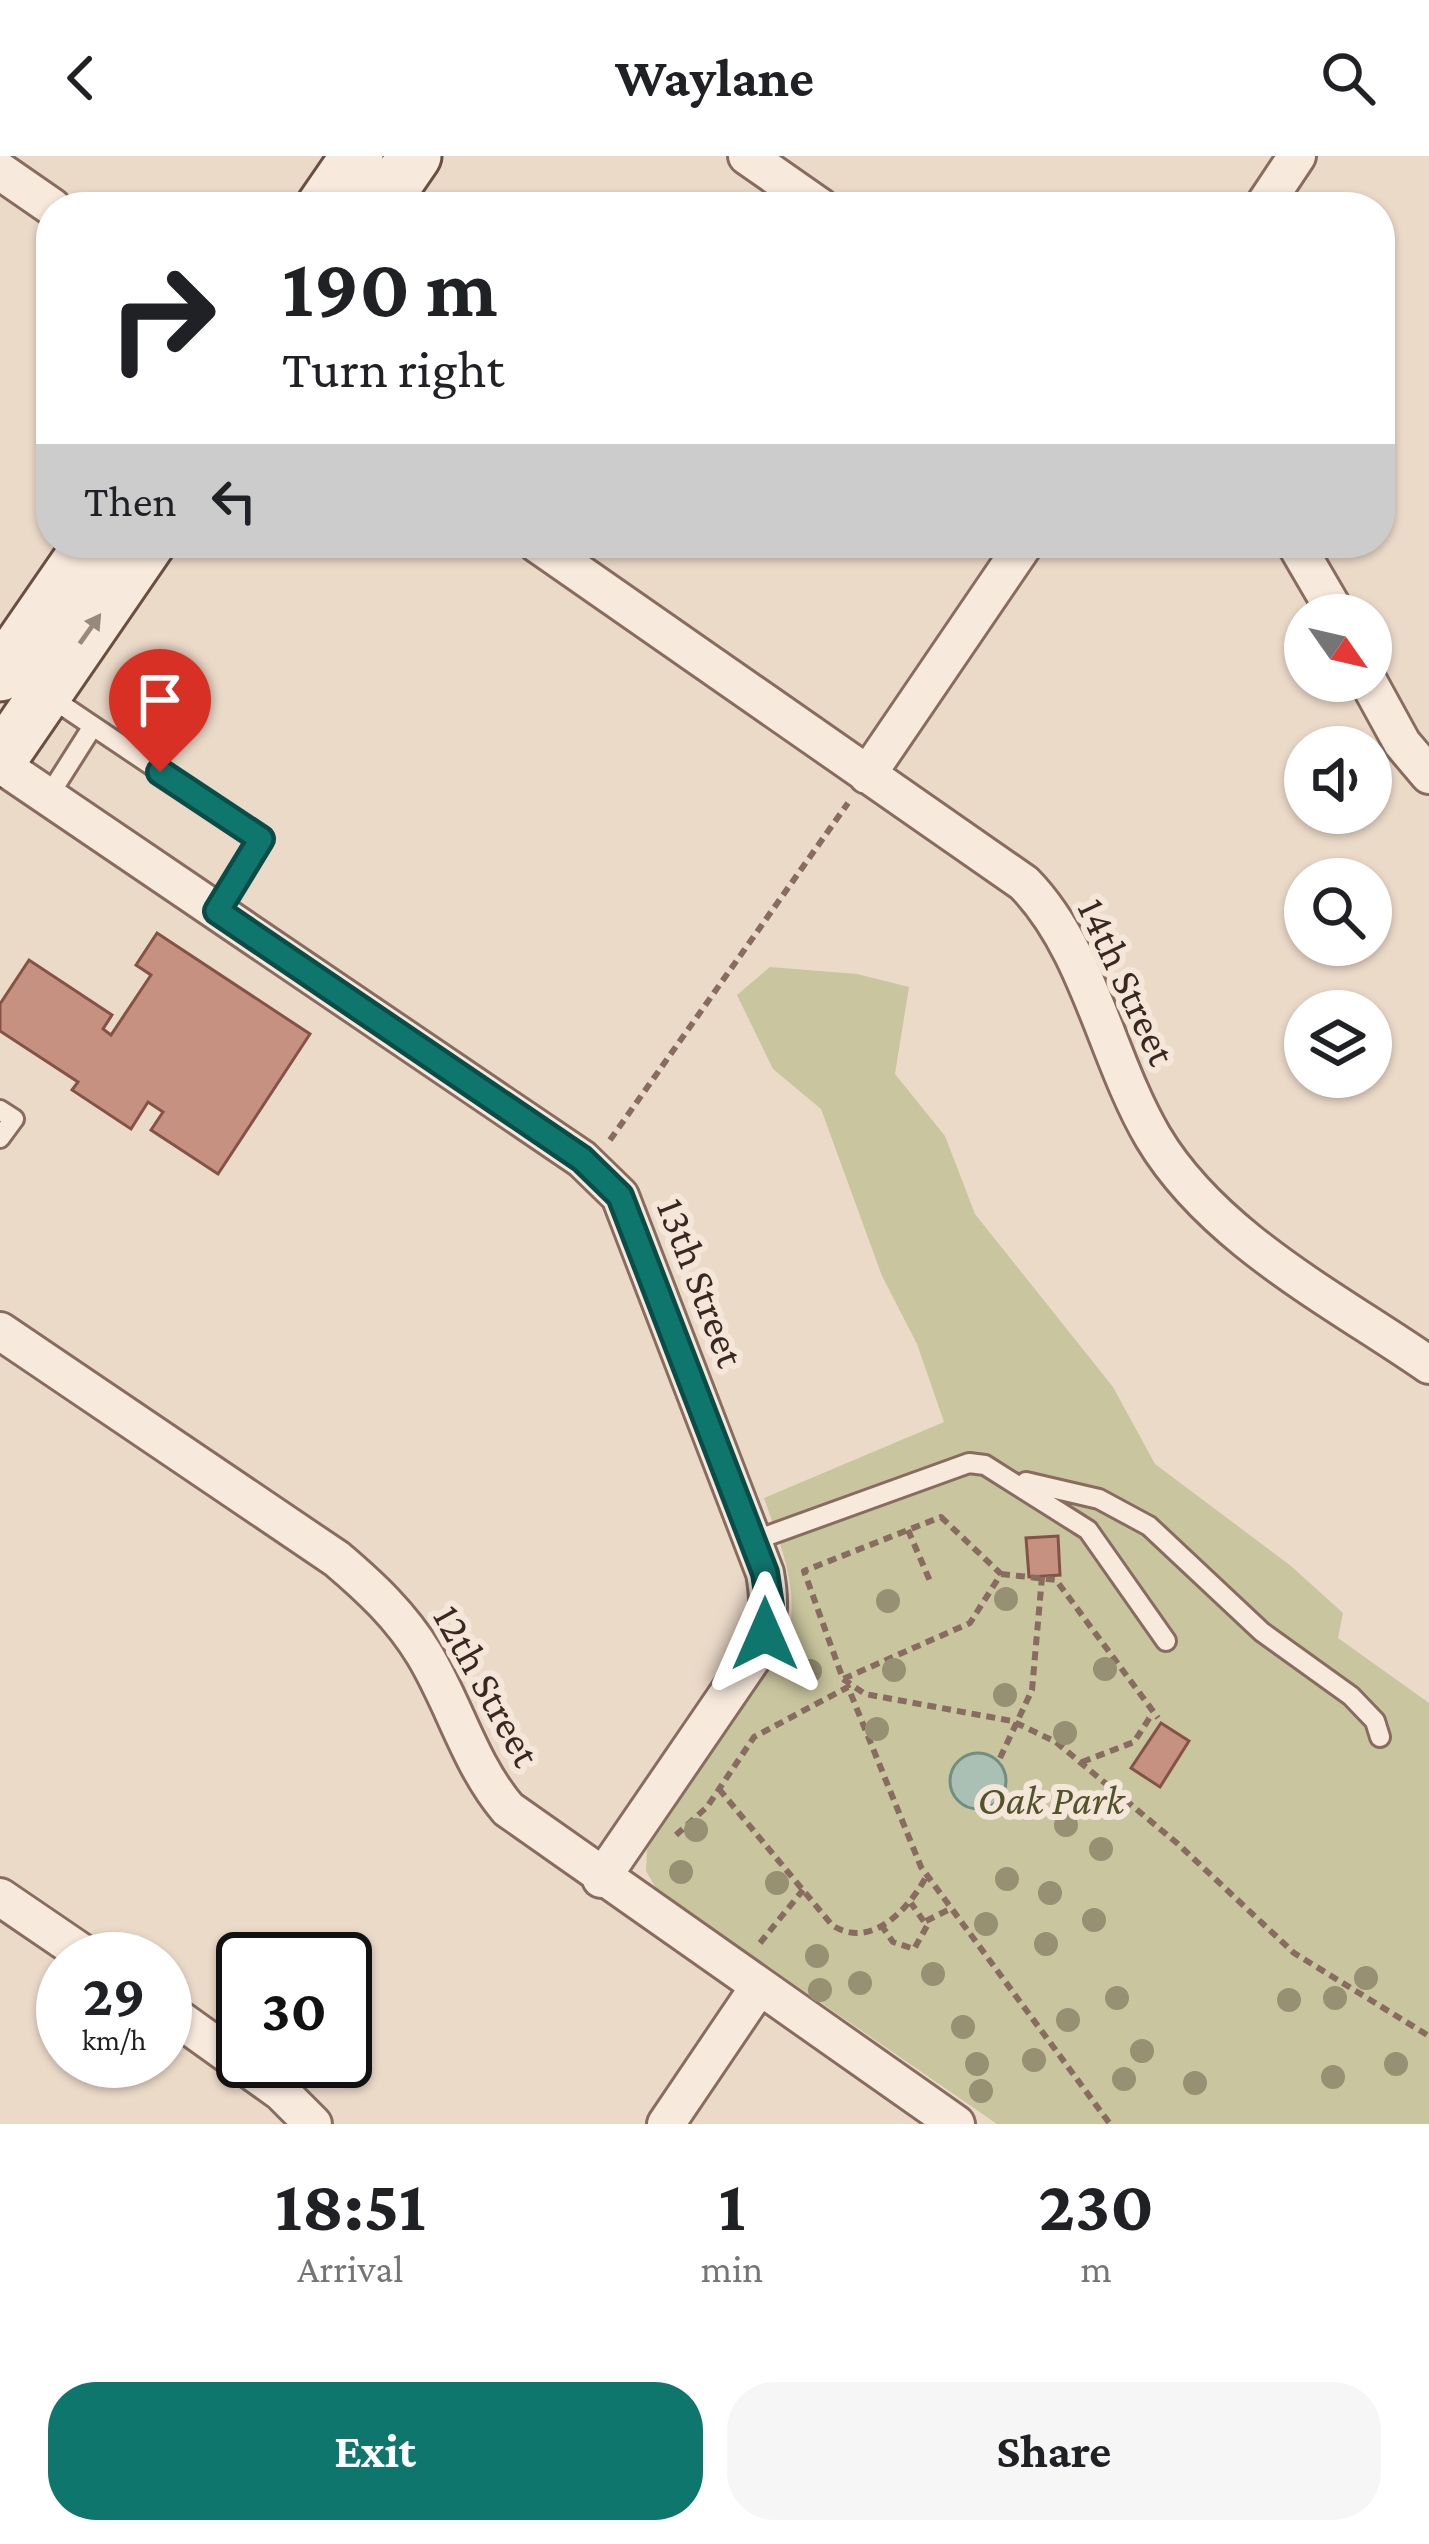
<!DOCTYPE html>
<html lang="en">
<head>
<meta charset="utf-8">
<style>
  body { margin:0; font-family:"Crimson Pro",serif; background:#f6f6f6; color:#202124; height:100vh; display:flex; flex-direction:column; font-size:45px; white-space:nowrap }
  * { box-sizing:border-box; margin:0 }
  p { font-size:39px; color:#757577 }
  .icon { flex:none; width:66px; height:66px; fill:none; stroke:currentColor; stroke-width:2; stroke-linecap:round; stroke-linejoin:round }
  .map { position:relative; height:1968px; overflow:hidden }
  .details { display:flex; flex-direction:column; background:#fff; flex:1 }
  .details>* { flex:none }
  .guide { position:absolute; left:36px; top:36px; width:1359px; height:366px; border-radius:48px; box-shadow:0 3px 9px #0004; background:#fff; color:#202124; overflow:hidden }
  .needle { width:78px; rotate:124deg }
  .buttons { position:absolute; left:1284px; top:438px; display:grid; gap:24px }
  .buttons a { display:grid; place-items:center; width:108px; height:108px; border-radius:50%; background:#fff; box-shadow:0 3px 9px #0004; font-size:60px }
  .speed { position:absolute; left:36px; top:1776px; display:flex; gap:24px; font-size:60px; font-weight:700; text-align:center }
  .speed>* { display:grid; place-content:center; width:156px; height:156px; border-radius:50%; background:#fff; box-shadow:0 3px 9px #0004; line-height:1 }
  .speed small { font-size:30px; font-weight:400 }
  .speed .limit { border:6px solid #111; border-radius:18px; background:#fff; color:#111 }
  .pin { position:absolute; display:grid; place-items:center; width:102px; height:102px; color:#fff; margin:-123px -51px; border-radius:50% 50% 50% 0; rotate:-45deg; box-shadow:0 0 12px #0007 }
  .pin .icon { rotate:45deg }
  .me { position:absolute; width:132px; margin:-66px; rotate:0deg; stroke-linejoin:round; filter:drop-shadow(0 0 9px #0008) }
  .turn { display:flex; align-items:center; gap:42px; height:252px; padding:0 48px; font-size:54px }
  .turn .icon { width:156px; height:156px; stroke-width:2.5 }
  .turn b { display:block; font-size:84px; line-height:102px }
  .then { display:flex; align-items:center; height:114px; padding:0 48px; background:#0003; gap:24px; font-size:45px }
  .eta { display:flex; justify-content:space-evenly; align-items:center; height:204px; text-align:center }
  .eta b { font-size:72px; font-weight:700; line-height:84px }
  .action { display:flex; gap:24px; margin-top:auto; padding:24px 48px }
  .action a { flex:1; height:138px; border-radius:48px; background:#0f766e; color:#fff; font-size:48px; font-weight:700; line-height:138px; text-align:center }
  .action a+a { background:#f6f6f6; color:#202124 }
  header { display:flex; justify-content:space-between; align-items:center; height:156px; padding:0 48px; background:#fff; font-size:54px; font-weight:700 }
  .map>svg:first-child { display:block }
  .green { fill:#c9c59e }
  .water { fill:#aac0b5; stroke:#708e81; stroke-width:3 }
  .building { fill:#c79182; stroke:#845247; stroke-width:3 }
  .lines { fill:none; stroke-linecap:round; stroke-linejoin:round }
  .service-casing { stroke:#876c5f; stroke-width:24 }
  .minor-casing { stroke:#876c5f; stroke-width:42 }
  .secondary-casing { stroke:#694e42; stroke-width:57 }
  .path { stroke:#876c5f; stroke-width:6; stroke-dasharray:9 6; stroke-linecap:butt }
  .service { stroke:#f7e9dc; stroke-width:18 }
  .minor { stroke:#f7e9dc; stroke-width:36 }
  .secondary { stroke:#f7e9dc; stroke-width:51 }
  .tree { fill:#979072 }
  .oneway { fill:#98887e }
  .route-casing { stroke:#0a4d48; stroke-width:30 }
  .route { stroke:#0f766e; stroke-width:21 }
  .labels { text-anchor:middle; stroke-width:12; stroke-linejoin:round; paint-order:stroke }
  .street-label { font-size:42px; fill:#392821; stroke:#f4e6d8 }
  .park-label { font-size:42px; font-style:italic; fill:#52532a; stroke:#f4e6d8 }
</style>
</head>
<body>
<header><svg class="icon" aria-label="back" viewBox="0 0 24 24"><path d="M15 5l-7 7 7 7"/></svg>Waylane<svg class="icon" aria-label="search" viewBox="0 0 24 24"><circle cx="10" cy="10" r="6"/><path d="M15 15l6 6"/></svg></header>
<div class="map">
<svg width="1429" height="1968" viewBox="0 0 1429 1968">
  <rect width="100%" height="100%" fill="#ecdac9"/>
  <path class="green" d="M 770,811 L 857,818 L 909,831 L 895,918 L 945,980 L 975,1058 L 1113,1231 L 1155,1308 L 1291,1410 L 1343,1457 L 1338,1482 L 1429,1547 L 1429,1968 L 997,1968 L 657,1734 L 646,1715 L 647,1693 L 787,1486 C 801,1433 781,1392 764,1342 L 944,1266 L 917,1188 L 882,1120 L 821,953 L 773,913 L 737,839 Z"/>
  <path class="water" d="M950 1625a28 28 0 1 1 56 0a28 28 0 1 1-56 0Z"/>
  <path class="building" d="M 157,777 L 310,878 L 218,1018 L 151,974 L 163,956 L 148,946 L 131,973 L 72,934 L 78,926 L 0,875 L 0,848 L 29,804 L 112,859 L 103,873 L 111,879 L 151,819 L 136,809 Z
    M 1058,1380 L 1060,1419 L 1029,1421 L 1026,1382 Z
    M 1161,1567 L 1189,1585 L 1160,1631 L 1131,1612 Z"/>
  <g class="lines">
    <g class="service-casing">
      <path id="service" d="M 47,539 L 93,570
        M 48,641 L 93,570 L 261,683 L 217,755
        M 0,954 L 14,963 L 0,982
        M 1026,1326 L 1099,1343 L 1149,1370 L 1262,1476 L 1351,1540 L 1375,1565 L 1380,1581
        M 753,1385 L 969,1307 L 985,1309 L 1088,1374 L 1166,1485"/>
    </g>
    <g class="minor-casing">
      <path id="minor" d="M 747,0 L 820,51
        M 0,15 L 52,51
        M 1263,51 L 1297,0
        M 536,387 L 1024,727 C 1089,793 1106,901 1153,981 C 1213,1082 1335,1144 1429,1209
        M 1295,387 L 1337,459
        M 1368,525 L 1402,587 L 1429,619
        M 0,608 L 582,1003 L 620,1040 L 765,1417 C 771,1450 769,1471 753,1501 L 601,1723
        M 867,619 L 1025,387
        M 0,1175 L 337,1403 C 371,1432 401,1460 424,1498 C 455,1549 469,1607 508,1653 L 956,1968
        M 0,1741 L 91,1803
        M 165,1853 L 281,1936 L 313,1968
        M 666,1968 L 758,1832"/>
    </g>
    <g class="secondary-casing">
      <path id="secondary" d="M 322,51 L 357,0
        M 380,51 L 415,0
        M 0,519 L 91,387
        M 0,604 L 149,387"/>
    </g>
    <path class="path" d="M 610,984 L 848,647
      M 941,1361 L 1001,1418 L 970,1467 L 843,1523 L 804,1415 Z
      M 908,1374 L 930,1425
      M 1001,1418 L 1056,1424 L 1158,1562
      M 843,1523 L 865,1538 L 1012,1565 L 1056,1586 L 1178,1688 L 1294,1797 L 1429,1880
      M 1000,1602 L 1032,1534 L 1042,1421
      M 1082,1606 L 1134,1586 L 1152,1558
      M 719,1633 L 832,1769 C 871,1795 910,1752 927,1719
      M 676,1679 L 707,1651 L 754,1581 L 848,1531 L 921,1711 L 1110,1968
      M 926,1765 L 952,1752
      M 881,1769 L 893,1786 L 914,1793 L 927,1770 L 911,1747
      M 760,1787 L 803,1734"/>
    <use href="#service" class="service"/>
    <use href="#minor" class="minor"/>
    <use href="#secondary" class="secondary"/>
  </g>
  <g class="tree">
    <circle cx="1006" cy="1443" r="12"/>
    <circle cx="888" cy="1445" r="12"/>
    <circle cx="1105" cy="1513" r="12"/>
    <circle cx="894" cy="1514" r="12"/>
    <circle cx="810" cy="1515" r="12"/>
    <circle cx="1005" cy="1539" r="12"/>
    <circle cx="877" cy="1573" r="12"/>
    <circle cx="1065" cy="1577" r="12"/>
    <circle cx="1066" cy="1669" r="12"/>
    <circle cx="696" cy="1674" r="12"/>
    <circle cx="1101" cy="1693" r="12"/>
    <circle cx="681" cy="1716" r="12"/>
    <circle cx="1007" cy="1723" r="12"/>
    <circle cx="777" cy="1727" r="12"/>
    <circle cx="1050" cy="1737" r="12"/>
    <circle cx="1094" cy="1764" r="12"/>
    <circle cx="986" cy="1768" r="12"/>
    <circle cx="1046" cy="1788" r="12"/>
    <circle cx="817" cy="1800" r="12"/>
    <circle cx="933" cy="1818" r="12"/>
    <circle cx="1366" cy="1822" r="12"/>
    <circle cx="860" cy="1827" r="12"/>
    <circle cx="820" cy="1834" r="12"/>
    <circle cx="1117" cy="1842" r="12"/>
    <circle cx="1335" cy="1842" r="12"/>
    <circle cx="1289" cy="1844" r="12"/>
    <circle cx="1068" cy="1864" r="12"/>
    <circle cx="963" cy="1871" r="12"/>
    <circle cx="1142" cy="1895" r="12"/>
    <circle cx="1034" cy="1904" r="12"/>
    <circle cx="977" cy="1908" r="12"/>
    <circle cx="1396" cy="1908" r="12"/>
    <circle cx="1333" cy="1921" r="12"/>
    <circle cx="1124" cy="1923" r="12"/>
    <circle cx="1195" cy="1927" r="12"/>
    <circle cx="981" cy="1935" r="12"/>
  </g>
  <defs><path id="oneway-solid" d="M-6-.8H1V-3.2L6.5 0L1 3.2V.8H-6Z" transform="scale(3)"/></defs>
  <use class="oneway" href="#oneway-solid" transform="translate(90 473) rotate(-55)"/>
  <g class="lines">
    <g class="route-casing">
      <path id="route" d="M 160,616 L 261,683 L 217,755 L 582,1003 L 620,1040 L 765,1417 L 770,1450 L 765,1478"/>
    </g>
    <use href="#route" class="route"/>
  </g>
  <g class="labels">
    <g class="street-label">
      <text transform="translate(1128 825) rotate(65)" y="15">14th Street</text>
      <text transform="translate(702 1126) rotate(69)" y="15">13th Street</text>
      <text transform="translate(488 1529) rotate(61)" y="15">12th Street</text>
    </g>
    <g class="park-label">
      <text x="1051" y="1658">Oak Park</text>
    </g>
  </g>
</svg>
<div class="buttons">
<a><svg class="needle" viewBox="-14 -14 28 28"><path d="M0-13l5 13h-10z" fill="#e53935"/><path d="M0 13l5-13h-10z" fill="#757577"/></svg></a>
<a><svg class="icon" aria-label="sound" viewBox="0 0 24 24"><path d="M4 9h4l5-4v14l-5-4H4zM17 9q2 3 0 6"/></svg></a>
<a><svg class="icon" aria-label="search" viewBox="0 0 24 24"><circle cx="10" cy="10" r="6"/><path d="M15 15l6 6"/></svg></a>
<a><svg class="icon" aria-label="layers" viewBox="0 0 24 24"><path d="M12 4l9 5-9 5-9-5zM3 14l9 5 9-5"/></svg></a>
</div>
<div class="speed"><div>29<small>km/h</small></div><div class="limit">30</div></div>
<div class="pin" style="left:160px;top:616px;background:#d93025"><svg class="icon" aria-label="arrive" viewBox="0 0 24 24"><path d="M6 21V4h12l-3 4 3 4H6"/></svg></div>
<svg class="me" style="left:765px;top:1478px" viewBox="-20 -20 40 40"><path d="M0-17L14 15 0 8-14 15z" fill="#0f766e" stroke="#fff" stroke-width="4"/></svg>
<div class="guide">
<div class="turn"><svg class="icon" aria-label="right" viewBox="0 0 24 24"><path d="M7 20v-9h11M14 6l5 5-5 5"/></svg><div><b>190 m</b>Turn right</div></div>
<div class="then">Then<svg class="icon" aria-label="left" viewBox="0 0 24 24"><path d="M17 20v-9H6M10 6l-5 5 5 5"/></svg></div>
</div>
</div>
<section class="details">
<div class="eta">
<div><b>18:51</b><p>Arrival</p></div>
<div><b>1</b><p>min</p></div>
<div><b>230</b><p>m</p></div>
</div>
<div class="action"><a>Exit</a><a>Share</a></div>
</section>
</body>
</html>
